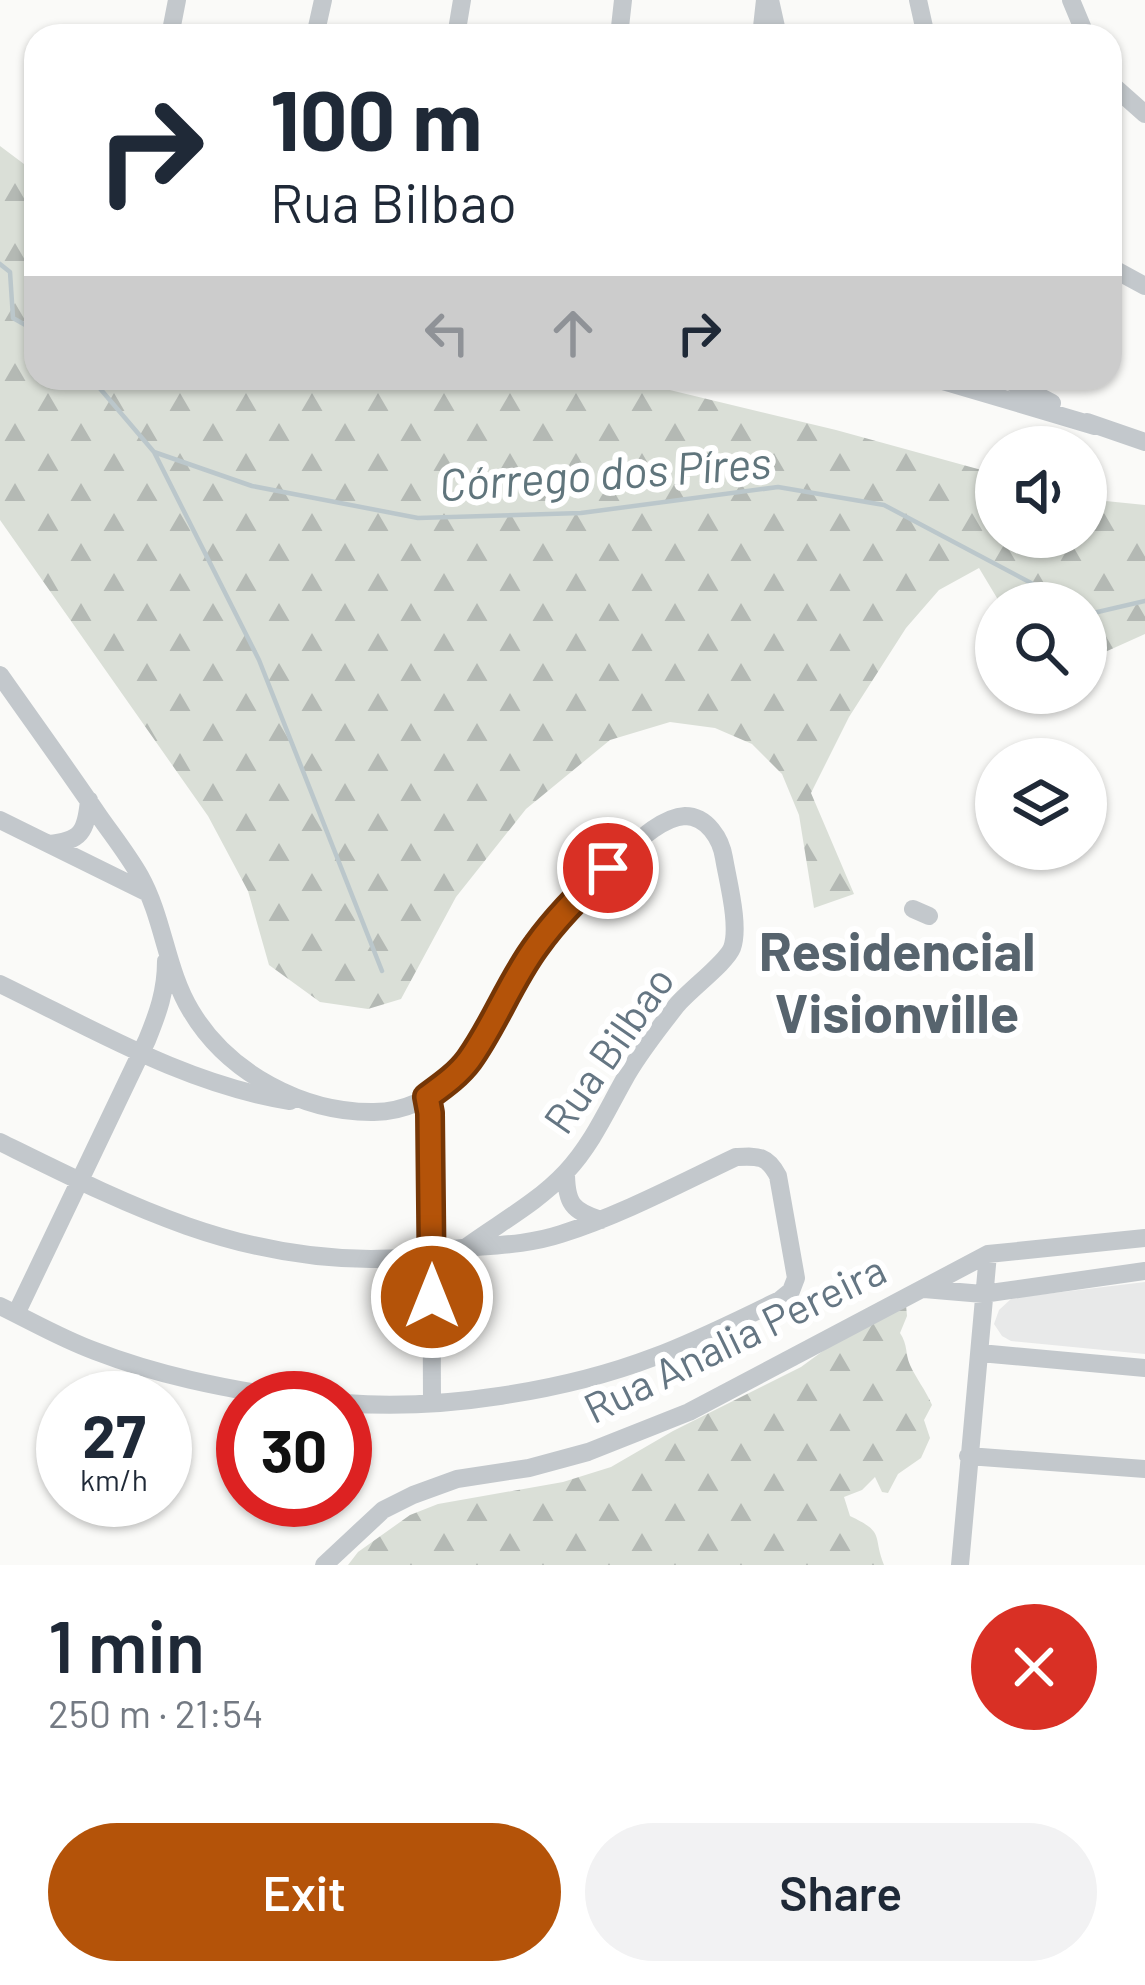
<!DOCTYPE html>
<html lang="en">
<head>
<meta charset="utf-8">
<style>
  body { margin:0; font-family:Barlow,sans-serif; background:#f2f2f3; color:#1f2937; height:100vh; display:flex; flex-direction:column; font-size:45px; white-space:nowrap }
  * { box-sizing:border-box; margin:0 }
  p { font-size:39px; color:#747a83 }
  .icon { flex:none; width:66px; height:66px; fill:none; stroke:currentColor; stroke-width:2; stroke-linecap:round; stroke-linejoin:round }
  .map { position:relative; height:1565px; overflow:hidden }
  .panel { display:flex; flex-direction:column; background:#fff; flex:1 }
  .panel>* { flex:none }
  .top-card { position:absolute; left:24px; top:24px; width:1098px; height:366px; border-radius:36px; box-shadow:0 3px 9px #0004; background:#fff; color:#1f2937; overflow:hidden }
  .fabs { position:absolute; left:975px; top:426px; display:grid; gap:24px }
  .fabs a { display:grid; place-items:center; width:132px; height:132px; border-radius:50%; background:#fff; box-shadow:0 3px 9px #0004; font-size:60px }
  .speed { position:absolute; left:36px; top:1371px; display:flex; gap:24px; font-size:60px; font-weight:700; text-align:center }
  .speed>* { display:grid; place-content:center; width:156px; height:156px; border-radius:50%; background:#fff; box-shadow:0 3px 9px #0004; line-height:1 }
  .speed small { font-size:30px; font-weight:400 }
  .speed .limit { border:18px solid #d22; background:#fff; color:#111 }
  .pin { position:absolute; display:grid; place-items:center; width:102px; height:102px; color:#fff; margin:-51px; border:6px solid #fff; border-radius:50%; box-shadow:0 3px 12px #0007 }
  .me { position:absolute; width:132px; margin:-66px; rotate:0deg; stroke-linejoin:round; filter:drop-shadow(0 0 9px #0008) }
  .turn { display:flex; align-items:center; gap:42px; height:252px; padding:0 48px; font-size:54px }
  .turn .icon { width:156px; height:156px; stroke-width:2.5 }
  .turn b { display:block; font-size:84px; line-height:102px }
  .lanes { display:flex; align-items:center; height:114px; padding:0 48px; background:#0003; justify-content:center; gap:60px; direction:ltr }
  .lanes .off { opacity:.35 }
  .round { display:grid; place-items:center; flex:none; width:126px; height:126px; border-radius:63px; background:#f2f2f3 }
  .head { display:flex; align-items:center; justify-content:space-between; height:204px; padding:0 48px }
  h1 { font-size:72px; font-weight:600; line-height:90px }
  .primary-button { display:flex; gap:24px; margin-top:auto; padding:24px 48px }
  .primary-button a { flex:1; height:138px; border-radius:72px; background:#b45309; color:#fff; font-size:48px; font-weight:600; line-height:138px; text-align:center }
  .primary-button a+a { background:#f2f2f3; color:#1f2937 }
  .map>svg:first-child { display:block }
  .built { fill:#e8e9e9 }
  .forest { fill:url(#forest-firs) }
  .lines { fill:none; stroke-linecap:round; stroke-linejoin:round }
  .stream { stroke:#bbc7cb; stroke-width:4.5 }
  .minor { stroke:#c3c8cc; stroke-width:18 }
  .route-casing { stroke:#753606; stroke-width:30 }
  .route { stroke:#b45309; stroke-width:21 }
  .labels { text-anchor:middle; stroke-width:12; stroke-linejoin:round; paint-order:stroke }
  .street-label { font-size:42px; fill:#657683; stroke:#fff }
  .water-label { font-size:45px; font-style:italic; fill:#60757c; stroke:#fff }
  .district-label { font-size:54px; font-weight:bold; fill:#57646e; stroke:#fff }
</style>
</head>
<body>
<div class="map">
<svg width="1145" height="1565" viewBox="0 0 1145 1565">
  <defs>
    <pattern id="forest-firs" width="22" height="20" patternUnits="userSpaceOnUse" patternTransform="scale(3)"><rect width="22" height="20" fill="#dadfd7"/><path d="M5 1l3.5 6h-7zM16 11l3.5 6h-7z" fill="#b4b9b4"/></pattern>
  </defs>
  <rect width="100%" height="100%" fill="#fafaf8"/>
  <path class="built" d="M 1145,1282 L 1145,1354 L 1011,1341 L 1002,1336 L 994,1324 L 999,1310 L 1012,1298 Z"/>
  <path class="forest" d="M 0,146 L 36,173 L 36,378 L 620,378 L 836,430 L 996,474 L 996,537 L 1086,537 L 1086,499 L 1145,505 L 1145,634 L 1105,652 L 1086,648 L 1086,603 L 1000,603 L 979,568 L 939,590 L 906,628 L 849,717 L 811,793 L 854,894 L 814,908 L 799,815 L 782,774 L 752,744 L 715,728 L 670,722 L 610,740 L 526,809 L 456,897 L 401,999 L 368,1009 L 320,1002 L 269,965 L 248,891 L 208,816 L 0,520 Z
    M 906,1305 L 907,1316 L 900,1333 C 908,1345 905,1353 910,1365 C 916,1378 926,1391 932,1405 L 924,1420 L 930,1438 L 921,1458 L 898,1474 L 888,1493 L 882,1492 L 875,1477 L 862,1490 L 844,1497 L 850,1516 C 886,1533 872,1535 884,1565 L 348,1565 L 358,1552 L 410,1515 L 438,1504 L 563,1482 L 611,1467 L 673,1431 L 801,1367 L 853,1329 Z"/>
  <g class="lines">
    <path class="stream" d="M 0,264 L 10,272 L 13,318 L 36,331
      M 91,378 L 154,452 L 252,486 L 418,518 L 581,513 L 778,487 L 884,505 L 1069,603
      M 154,452 L 259,660 L 382,971
      M 1086,612 L 1089,614 L 1145,601"/>
    <path class="minor" d="M 770,0 L 778,36
      M 918,0 L 926,36
      M 1071,0 L 1086,36
      M 170,36 L 177,0
      M 315,36 L 323,0
      M 456,36 L 462,0
      M 619,36 L 623,0
      M 761,36 L 765,0
      M 1110,83 L 1145,114
      M 1110,267 L 1145,286
      M 933,378 L 1095,426
      M 1004,378 L 1052,403
      M 1087,422 L 1145,442
      M 0,675 C 33,722 67,769 99,816 C 113,836 128,855 140,876 C 164,919 166,970 191,1011 C 228,1073 303,1113 374,1112 C 466,1111 491,1006 536,945 C 562,911 593,882 624,854 C 639,840 663,817 685,816 C 707,816 721,839 724,858 C 728,882 740,926 732,948 C 726,963 689,990 676,1006 C 658,1030 638,1054 624,1080 C 606,1112 592,1144 566,1172 C 537,1203 499,1223 465,1248
      M 0,820 L 148,893
      M 49,844 C 81,841 86,832 89,800
      M 913,909 L 929,916
      M 0,984 C 93,1029 187,1085 290,1101
      M 427,1097 L 431,1122 L 432,1403
      M 0,1142 C 122,1202 231,1259 371,1259 C 386,1259 402,1258 417,1257 C 429,1255 440,1250 452,1249 C 490,1245 524,1246 561,1234 C 621,1215 679,1184 736,1157 C 758,1156 767,1155 778,1176 L 796,1278 L 791,1291 L 780,1300 C 738,1320 697,1341 654,1357 C 565,1391 439,1411 345,1403
      M 566,1172 C 566,1203 572,1211 601,1220
      M 924,1289 L 983,1294 L 1145,1271
      M 0,1306 C 31,1321 62,1339 95,1351 C 157,1375 222,1388 288,1398
      M 16,1314 L 147,1040 C 158,1013 166,991 166,961
      M 980,1353 L 1145,1368
      M 968,1456 L 1145,1469
      M 324,1565 L 383,1510 L 413,1495 L 457,1479 L 529,1468 L 588,1452 L 689,1412 L 988,1254 L 1145,1238
      M 960,1565 L 988,1254"/>
  </g>
  <g class="lines">
    <g class="route-casing">
      <path id="route" d="M 432,1297 L 430,1113 L 427,1097 C 442,1086 458,1075 469,1060 C 495,1024 510,981 537,945 C 557,917 582,892 608,868"/>
    </g>
    <use href="#route" class="route"/>
  </g>
  <g class="labels">
    <g class="street-label">
      <text transform="translate(609 1050) rotate(-55)" y="15">Rua Bilbao</text>
      <text transform="translate(735 1339) rotate(-26)" y="15">Rua Analia Pereira</text>
    </g>
    <g class="water-label">
      <text transform="translate(605 474) rotate(-4)" y="16">Córrego dos Píres</text>
    </g>
    <g class="district-label">
      <text x="897" y="971">Residencial<tspan x="897" dy="62">Visionville</tspan></text>
    </g>
  </g>
</svg>
<div class="fabs">
<a><svg class="icon" aria-label="sound" viewBox="0 0 24 24"><path d="M4 9h4l5-4v14l-5-4H4zM17 9q2 3 0 6"/></svg></a>
<a><svg class="icon" aria-label="search" viewBox="0 0 24 24"><circle cx="10" cy="10" r="6"/><path d="M15 15l6 6"/></svg></a>
<a><svg class="icon" aria-label="layers" viewBox="0 0 24 24"><path d="M12 4l9 5-9 5-9-5zM3 14l9 5 9-5"/></svg></a>
</div>
<div class="speed"><div>27<small>km/h</small></div><div class="limit">30</div></div>
<div class="pin" style="left:608px;top:868px;background:#d93025"><svg class="icon" aria-label="arrive" viewBox="0 0 24 24"><path d="M6 21V4h12l-3 4 3 4H6"/></svg></div>
<svg class="me" style="left:432px;top:1297px" viewBox="-20 -20 40 40"><circle r="17" fill="#b45309" stroke="#fff" stroke-width="3"/><path d="M0-11L8 9 0 5-8 9z" fill="#fff"/></svg>
<div class="top-card">
<div class="turn"><svg class="icon" aria-label="right" viewBox="0 0 24 24"><path d="M7 20v-9h11M14 6l5 5-5 5"/></svg><div><b>100 m</b>Rua Bilbao</div></div>
<div class="lanes"><svg class="icon off" aria-label="left" viewBox="0 0 24 24"><path d="M17 20v-9H6M10 6l-5 5 5 5"/></svg><svg class="icon off" aria-label="ahead" viewBox="0 0 24 24"><path d="M12 20V5M6 11l6-6 6 6"/></svg><svg class="icon" aria-label="right" viewBox="0 0 24 24"><path d="M7 20v-9h11M14 6l5 5-5 5"/></svg></div>
</div>
</div>
<section class="panel">
<div class="head"><div><h1>1 min</h1><p>250 m · 21:54</p></div><a class="round" style="background:#d93025;color:#fff"><svg class="icon" aria-label="close" viewBox="0 0 24 24"><path d="M6 6l12 12M18 6L6 18"/></svg></a></div>
<div class="primary-button"><a>Exit</a><a>Share</a></div>
</section>
</body>
</html>
